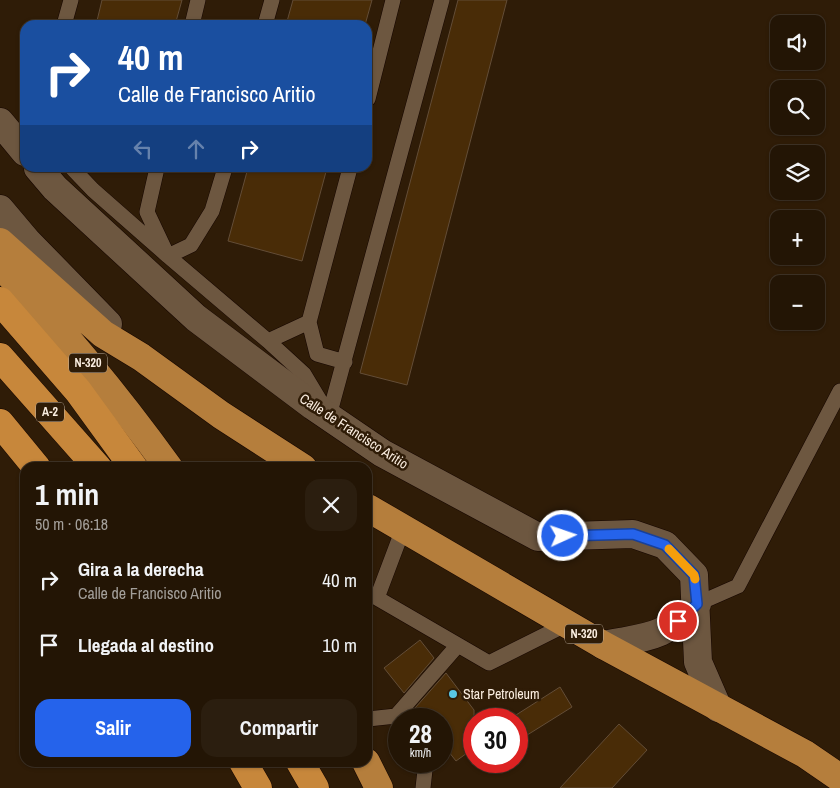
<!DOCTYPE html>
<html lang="es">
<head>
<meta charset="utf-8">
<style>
  body { margin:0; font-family:"Archivo Narrow",sans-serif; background:#2b1e0f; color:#f1f3f6; height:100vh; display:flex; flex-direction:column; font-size:19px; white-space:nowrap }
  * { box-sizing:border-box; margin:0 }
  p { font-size:16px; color:#a39f9a }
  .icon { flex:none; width:28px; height:28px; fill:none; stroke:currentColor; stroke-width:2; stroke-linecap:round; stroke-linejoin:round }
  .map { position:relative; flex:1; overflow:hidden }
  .drawer { position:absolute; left:20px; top:462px; width:352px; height:305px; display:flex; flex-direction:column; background:#231505; border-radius:15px; box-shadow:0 1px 4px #0004,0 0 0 1px #403427 }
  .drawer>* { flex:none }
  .top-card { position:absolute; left:20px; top:20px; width:352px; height:152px; border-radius:15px; box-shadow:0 1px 4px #0004,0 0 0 1px #403427; background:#1a4fa0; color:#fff; overflow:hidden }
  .buttons { position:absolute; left:770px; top:15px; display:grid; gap:10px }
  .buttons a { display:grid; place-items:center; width:55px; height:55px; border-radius:10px; background:#231505; box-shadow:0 1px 4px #0004,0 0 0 1px #403427; font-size:25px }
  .speed { position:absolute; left:388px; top:708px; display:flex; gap:10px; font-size:25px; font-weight:700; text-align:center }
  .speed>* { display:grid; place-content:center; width:65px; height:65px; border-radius:50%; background:#231505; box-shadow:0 1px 4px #0004,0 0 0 1px #403427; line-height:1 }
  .speed small { font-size:12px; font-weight:400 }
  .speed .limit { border:8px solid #d22; background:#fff; color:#111 }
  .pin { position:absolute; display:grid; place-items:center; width:42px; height:42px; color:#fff; margin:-21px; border:2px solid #fff; border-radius:50%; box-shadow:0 1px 5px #0007 }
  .me { position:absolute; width:55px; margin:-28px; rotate:87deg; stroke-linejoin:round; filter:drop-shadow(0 0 4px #0008) }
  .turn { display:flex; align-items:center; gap:18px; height:105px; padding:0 15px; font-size:22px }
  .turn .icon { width:65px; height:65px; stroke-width:2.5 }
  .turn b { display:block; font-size:35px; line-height:42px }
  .lanes { display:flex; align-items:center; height:48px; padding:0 15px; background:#0003; justify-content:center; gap:25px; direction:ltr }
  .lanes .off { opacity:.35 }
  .round { display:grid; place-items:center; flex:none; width:52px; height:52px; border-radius:15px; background:#2b1e0f }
  .headline { display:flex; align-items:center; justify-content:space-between; height:85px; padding:0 15px }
  h1 { font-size:30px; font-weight:700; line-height:38px }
  .cta { display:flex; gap:10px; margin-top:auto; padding:10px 15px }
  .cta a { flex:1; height:58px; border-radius:15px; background:#2563eb; color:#fff; font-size:20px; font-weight:700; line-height:58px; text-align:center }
  .cta a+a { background:#2b1e0f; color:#f1f3f6 }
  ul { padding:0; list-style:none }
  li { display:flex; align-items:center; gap:15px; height:65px; padding:0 15px }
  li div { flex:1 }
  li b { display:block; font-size:19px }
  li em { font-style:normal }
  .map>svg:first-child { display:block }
  .building { fill:#492c07; stroke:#634d37 }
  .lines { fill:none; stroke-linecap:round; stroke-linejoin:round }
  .service-casing { stroke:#160600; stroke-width:16 }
  .minor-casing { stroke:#160600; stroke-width:29 }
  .tertiary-casing { stroke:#160600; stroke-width:29 }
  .trunk-casing { stroke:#160600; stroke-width:29 }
  .motorway-casing { stroke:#160600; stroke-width:29 }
  .service { stroke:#6d5740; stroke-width:15 }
  .minor { stroke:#6d5740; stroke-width:28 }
  .tertiary { stroke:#6d5740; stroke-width:28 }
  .trunk { stroke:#b57e3c; stroke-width:28 }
  .motorway { stroke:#c7873b; stroke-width:28 }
  .route-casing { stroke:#184099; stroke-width:12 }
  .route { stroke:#2563eb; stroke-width:9 }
  .slow { stroke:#f59e0b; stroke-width:9 }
  .poi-dot { fill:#59c8e5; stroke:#2f1c07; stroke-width:2 }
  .labels { text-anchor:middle; stroke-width:5; stroke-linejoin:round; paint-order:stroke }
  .shield { fill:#2f1c07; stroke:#beafa0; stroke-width:1 }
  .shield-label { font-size:12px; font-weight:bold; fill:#fbeee1 }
  .street-label { font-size:14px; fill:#fbeee1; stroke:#2f1c07 }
  .poi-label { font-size:14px; fill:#fbeee1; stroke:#2f1c07; text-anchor:start }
</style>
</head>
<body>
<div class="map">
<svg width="840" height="788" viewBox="0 0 840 788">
  <rect width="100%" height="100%" fill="#2f1c07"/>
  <path class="building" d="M 102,0 L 182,0 L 175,25 L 96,25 Z
    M 293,0 L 372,0 L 365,25 L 286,25 Z
    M 458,0 L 507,0 L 407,385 L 360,373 Z
    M 248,168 L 327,168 L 302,261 L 228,241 Z
    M 420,640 L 434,658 L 404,693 L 384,668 Z
    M 446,673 L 474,710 L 474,748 L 456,761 L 441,742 L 441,719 L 423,719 L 415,708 Z
    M 560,687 L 572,707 L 516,742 L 516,715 Z
    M 619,724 L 647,750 L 612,788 L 560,788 Z"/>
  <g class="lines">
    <g class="service-casing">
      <path id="service" d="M 64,25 L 71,0
        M 192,25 L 198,0
        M 265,25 L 272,0
        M 368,99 L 393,0
        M 72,168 L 93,190 L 168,256
        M 157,168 L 147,212 L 164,248
        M 225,168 L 212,211 L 191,245 L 168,256 L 268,341 L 309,322
        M 268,341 L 304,374 L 322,404
        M 345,362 L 317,354 L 309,322 L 350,168
        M 329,416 L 442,0
        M 403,529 L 377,598 L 489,663 L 567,624
        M 697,604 L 738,586 L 840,391
        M 396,716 L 458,645
        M 368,719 L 396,716 L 399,721
        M 423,788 L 426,761"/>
    </g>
    <g class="minor-casing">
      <path id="minor" d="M 0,122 L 25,152
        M 38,168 L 55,188 L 196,318 L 313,406 L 382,453 L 538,537 L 633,534 L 665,545 L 694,575 L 698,662 L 718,708
        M 603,645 C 648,636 662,640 697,604"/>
    </g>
    <g class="tertiary-casing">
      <path id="tertiary" d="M 0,209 L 27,241 L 108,324"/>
    </g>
    <g class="trunk-casing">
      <path id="trunk" d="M 0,242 L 103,334 L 141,357 L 221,415 L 303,468
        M 0,265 C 61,328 117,396 169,468
        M 368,508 L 603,645 L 805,754 L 840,778
        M 366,762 L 379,788"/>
    </g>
    <g class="motorway-casing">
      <path id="motorway" d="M 0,301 L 78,391 L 134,468
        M 0,357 L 98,468
        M 0,423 L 37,468
        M 243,762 L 258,788
        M 300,762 L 315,788"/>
    </g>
    <use href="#service" class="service"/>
    <use href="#minor" class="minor"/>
    <use href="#tertiary" class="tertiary"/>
    <use href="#trunk" class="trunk"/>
    <use href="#motorway" class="motorway"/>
  </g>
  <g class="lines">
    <g class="route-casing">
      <path id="route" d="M 563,536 L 633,534 L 665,545 L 694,575 L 697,604 L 678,621"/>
    </g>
    <use href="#route" class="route"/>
    <path class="slow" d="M 669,549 L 694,575 L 695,579"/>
  </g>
  <circle class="poi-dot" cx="453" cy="694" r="5"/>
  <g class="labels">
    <g class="shield">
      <rect x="69" y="353.5" width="38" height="19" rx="4"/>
      <rect x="36" y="402.5" width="28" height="19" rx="4"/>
      <rect x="565" y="624.5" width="38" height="19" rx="4"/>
    </g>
    <g class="shield-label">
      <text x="88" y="367">N-320</text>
      <text x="50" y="416">A-2</text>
      <text x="584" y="638">N-320</text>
    </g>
    <g class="street-label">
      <text transform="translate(354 431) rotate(33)" y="5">Calle de Francisco Aritio</text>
    </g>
    <g class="poi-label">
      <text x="463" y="699">Star Petroleum</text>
    </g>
  </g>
</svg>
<div class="buttons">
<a><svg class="icon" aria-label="sound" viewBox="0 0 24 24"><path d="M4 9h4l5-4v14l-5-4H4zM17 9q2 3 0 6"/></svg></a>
<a><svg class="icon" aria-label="search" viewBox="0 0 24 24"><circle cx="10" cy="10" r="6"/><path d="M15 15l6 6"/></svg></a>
<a><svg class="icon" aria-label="layers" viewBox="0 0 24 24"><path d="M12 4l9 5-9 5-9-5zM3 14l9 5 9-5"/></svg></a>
<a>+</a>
<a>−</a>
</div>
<div class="speed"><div>28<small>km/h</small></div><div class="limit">30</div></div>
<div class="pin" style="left:678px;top:621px;background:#d93025"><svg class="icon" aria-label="arrive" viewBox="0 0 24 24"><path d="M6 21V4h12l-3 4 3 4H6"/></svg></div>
<svg class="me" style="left:563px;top:536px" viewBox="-20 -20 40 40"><circle r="17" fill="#2563eb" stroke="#fff" stroke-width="3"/><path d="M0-11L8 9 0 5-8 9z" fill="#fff"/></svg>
<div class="top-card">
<div class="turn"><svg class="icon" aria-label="right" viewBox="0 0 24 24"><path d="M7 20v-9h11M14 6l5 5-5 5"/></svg><div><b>40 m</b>Calle de Francisco Aritio</div></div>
<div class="lanes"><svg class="icon off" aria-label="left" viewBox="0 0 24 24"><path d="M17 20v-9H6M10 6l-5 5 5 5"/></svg><svg class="icon off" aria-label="ahead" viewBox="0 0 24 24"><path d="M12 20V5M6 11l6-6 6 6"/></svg><svg class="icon" aria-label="right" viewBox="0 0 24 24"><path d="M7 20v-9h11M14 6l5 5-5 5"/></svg></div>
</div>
<section class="drawer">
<div class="headline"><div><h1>1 min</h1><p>50 m · 06:18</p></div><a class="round"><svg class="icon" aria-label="close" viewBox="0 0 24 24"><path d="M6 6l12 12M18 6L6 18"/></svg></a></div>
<ul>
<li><svg class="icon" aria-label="right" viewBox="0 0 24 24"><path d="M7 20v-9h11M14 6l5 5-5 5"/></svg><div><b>Gira a la derecha</b><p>Calle de Francisco Aritio</p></div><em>40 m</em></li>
<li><svg class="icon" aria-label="arrive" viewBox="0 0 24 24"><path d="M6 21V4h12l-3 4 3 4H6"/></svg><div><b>Llegada al destino</b></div><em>10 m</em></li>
</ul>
<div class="cta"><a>Salir</a><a>Compartir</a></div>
</section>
</div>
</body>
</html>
